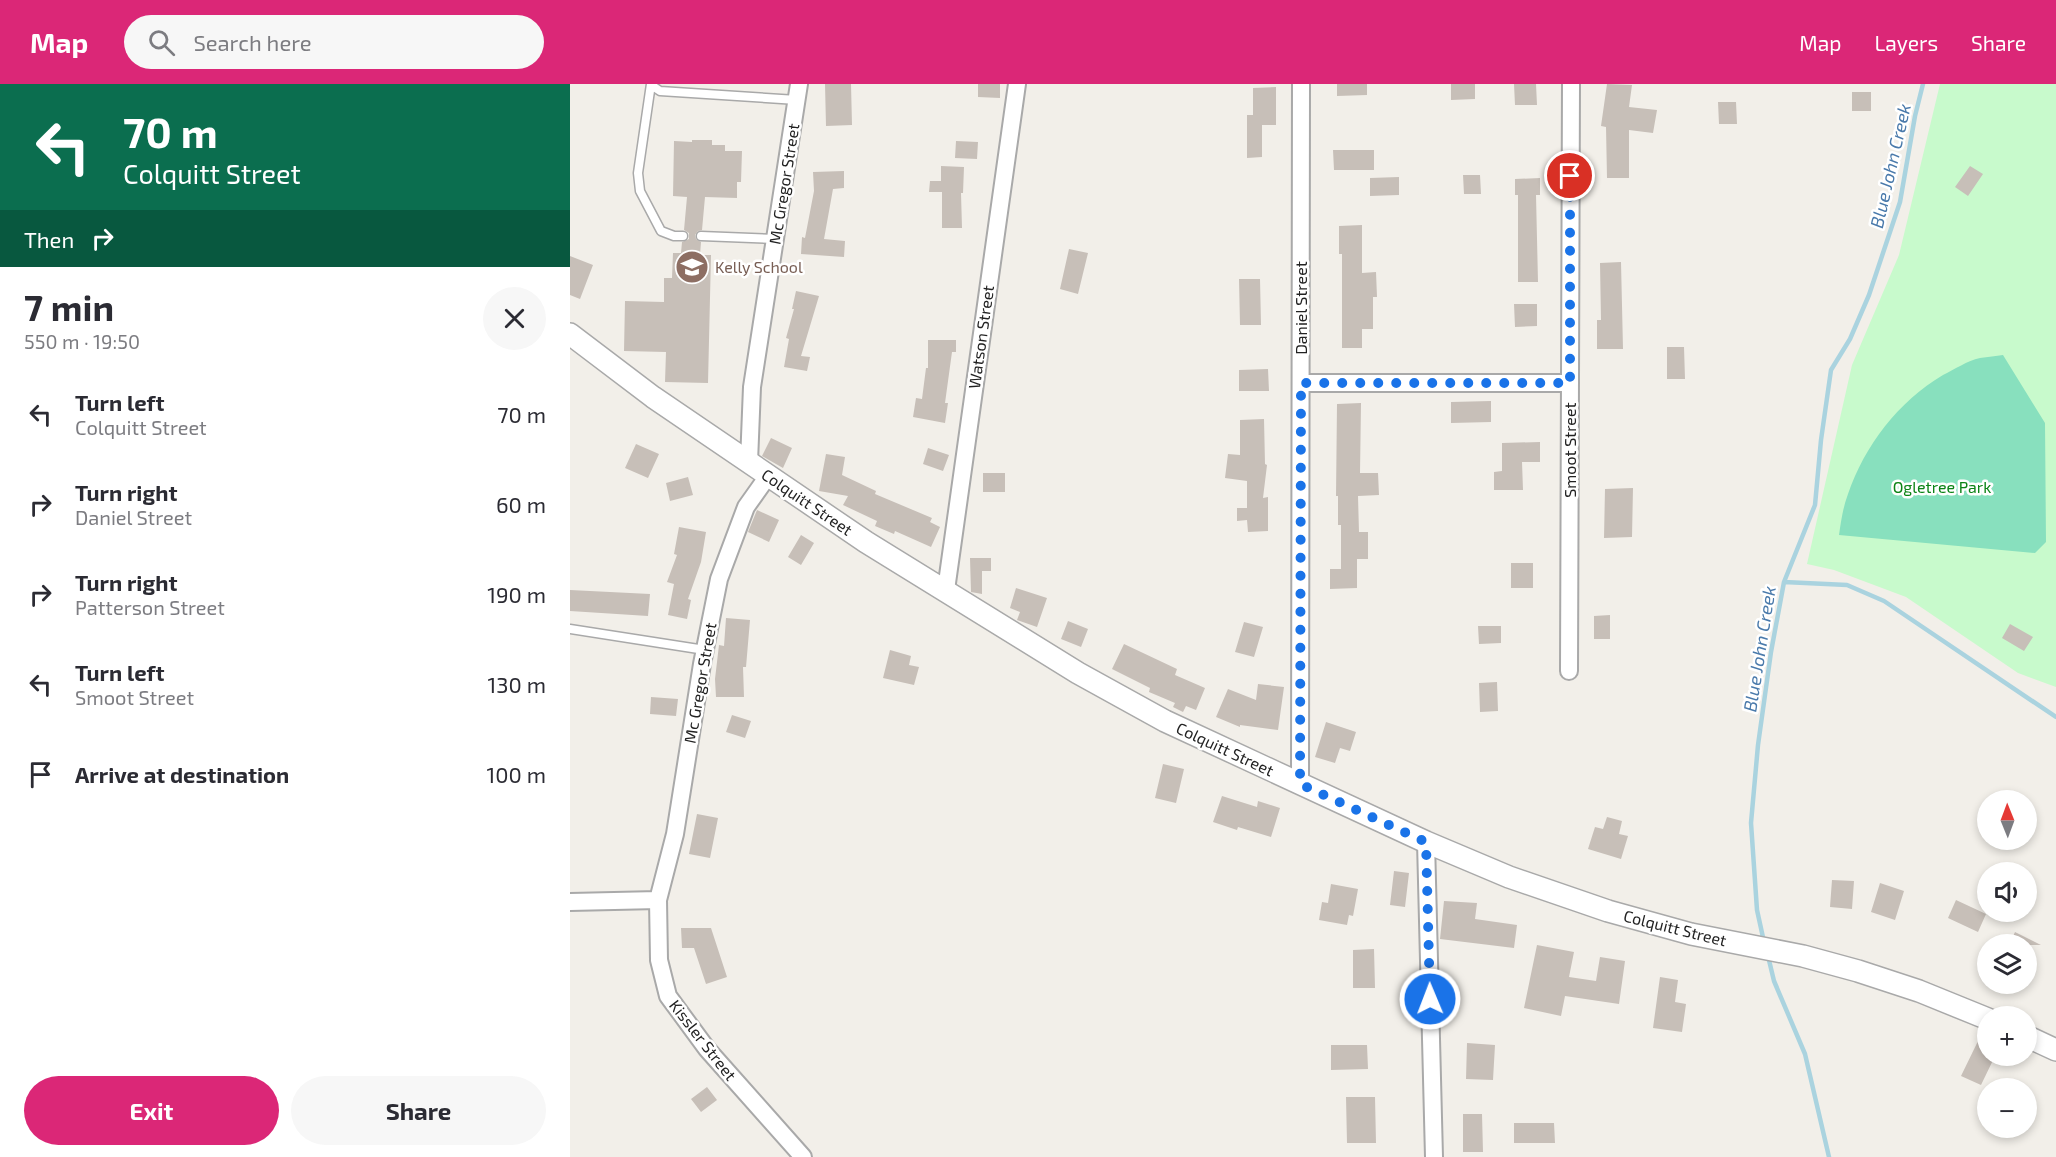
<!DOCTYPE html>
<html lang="en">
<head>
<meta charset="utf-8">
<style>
  body { margin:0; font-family:"Exo 2",sans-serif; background:#f7f7f7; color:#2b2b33; height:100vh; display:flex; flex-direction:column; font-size:22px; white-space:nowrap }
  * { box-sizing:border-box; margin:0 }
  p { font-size:20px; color:#7c7c81 }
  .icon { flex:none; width:33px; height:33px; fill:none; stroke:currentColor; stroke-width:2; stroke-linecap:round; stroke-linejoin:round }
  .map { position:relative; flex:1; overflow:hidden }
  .panel { display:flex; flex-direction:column; background:#fff; width:570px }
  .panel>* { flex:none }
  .hud { background:#0b6e4f; color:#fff; overflow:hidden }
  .needle { width:39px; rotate:359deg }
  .controls { position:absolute; left:1407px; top:706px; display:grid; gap:12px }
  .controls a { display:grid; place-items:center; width:60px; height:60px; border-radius:50%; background:#fff; box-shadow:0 3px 9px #0003; font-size:30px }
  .pin { position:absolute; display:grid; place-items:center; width:51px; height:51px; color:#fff; margin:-26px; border:3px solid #fff; border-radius:50%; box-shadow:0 2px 6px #0007 }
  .me { position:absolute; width:66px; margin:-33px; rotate:359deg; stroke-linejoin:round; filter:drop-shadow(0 0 4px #0008) }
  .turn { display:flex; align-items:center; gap:21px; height:126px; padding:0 24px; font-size:27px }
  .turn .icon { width:78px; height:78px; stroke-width:2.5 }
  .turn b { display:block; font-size:42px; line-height:51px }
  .then { display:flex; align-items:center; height:57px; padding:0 24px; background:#0003; gap:12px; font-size:22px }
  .round { display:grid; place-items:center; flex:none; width:63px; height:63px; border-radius:32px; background:#f7f7f7 }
  .headline { display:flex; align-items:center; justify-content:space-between; height:102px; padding:0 24px }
  h1 { font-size:36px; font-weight:700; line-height:45px }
  .action { display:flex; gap:12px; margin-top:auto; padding:12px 24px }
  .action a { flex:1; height:69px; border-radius:36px; background:#db2777; color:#fff; font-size:24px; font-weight:700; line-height:69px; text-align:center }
  .action a+a { background:#f7f7f7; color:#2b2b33 }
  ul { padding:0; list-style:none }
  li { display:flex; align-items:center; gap:18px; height:90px; padding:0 24px }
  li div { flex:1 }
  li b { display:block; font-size:22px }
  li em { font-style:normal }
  header { display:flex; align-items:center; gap:36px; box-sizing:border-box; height:84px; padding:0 30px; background:#db2777; color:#fff }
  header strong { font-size:28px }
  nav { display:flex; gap:33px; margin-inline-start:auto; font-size:21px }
  .search { width:420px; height:54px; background:#f7f7f7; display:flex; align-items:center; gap:15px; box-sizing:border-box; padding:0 21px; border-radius:33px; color:#7c7c81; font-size:22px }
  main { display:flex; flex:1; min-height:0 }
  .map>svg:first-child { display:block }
  .park { fill:#c8facc }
  .pitch { fill:#88e0be }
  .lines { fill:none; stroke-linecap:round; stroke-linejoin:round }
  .stream { stroke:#aad3df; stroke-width:4.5 }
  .building { fill:#c7bfb8 }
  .service-casing { stroke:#a9a9a9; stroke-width:11 }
  .minor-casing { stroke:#a9a9a9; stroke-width:20 }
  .tertiary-casing { stroke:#a9a9a9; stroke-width:24 }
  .service { stroke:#fff; stroke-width:8 }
  .minor { stroke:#fff; stroke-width:16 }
  .tertiary { stroke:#fff; stroke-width:21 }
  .route { stroke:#1a73e8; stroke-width:10; stroke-dasharray:0 18 }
  .labels { text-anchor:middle; stroke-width:5; stroke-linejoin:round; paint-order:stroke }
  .street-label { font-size:16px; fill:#222; stroke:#fff }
  .education-label { font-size:16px; fill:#785e54; stroke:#fff; text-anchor:start }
  .park-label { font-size:16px; fill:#0c8416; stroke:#fff }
  .water-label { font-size:18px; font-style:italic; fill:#4a7aab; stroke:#fff }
</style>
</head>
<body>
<header>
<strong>Map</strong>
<div class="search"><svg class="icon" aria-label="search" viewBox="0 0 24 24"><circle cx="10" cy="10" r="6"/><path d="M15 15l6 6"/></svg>Search here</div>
<nav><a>Map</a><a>Layers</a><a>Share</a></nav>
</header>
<main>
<section class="panel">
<div class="hud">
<div class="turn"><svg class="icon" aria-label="left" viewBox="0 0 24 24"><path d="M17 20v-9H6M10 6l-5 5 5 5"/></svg><div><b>70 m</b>Colquitt Street</div></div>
<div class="then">Then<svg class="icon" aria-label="right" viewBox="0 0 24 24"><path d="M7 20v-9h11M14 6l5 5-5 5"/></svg></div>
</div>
<div class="headline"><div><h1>7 min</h1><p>550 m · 19:50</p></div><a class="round"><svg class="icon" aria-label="close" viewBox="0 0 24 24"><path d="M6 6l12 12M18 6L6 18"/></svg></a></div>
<ul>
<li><svg class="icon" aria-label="left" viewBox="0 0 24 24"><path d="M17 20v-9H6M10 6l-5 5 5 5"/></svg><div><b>Turn left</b><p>Colquitt Street</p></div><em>70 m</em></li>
<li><svg class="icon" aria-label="right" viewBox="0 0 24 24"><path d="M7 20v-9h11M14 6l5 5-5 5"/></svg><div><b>Turn right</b><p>Daniel Street</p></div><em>60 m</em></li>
<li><svg class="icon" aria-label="right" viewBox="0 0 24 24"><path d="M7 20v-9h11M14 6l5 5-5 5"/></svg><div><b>Turn right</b><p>Patterson Street</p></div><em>190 m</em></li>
<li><svg class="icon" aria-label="left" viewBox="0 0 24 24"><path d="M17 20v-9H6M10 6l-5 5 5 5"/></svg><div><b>Turn left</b><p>Smoot Street</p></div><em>130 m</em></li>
<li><svg class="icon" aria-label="arrive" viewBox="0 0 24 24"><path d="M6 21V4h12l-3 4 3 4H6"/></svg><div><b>Arrive at destination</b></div><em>100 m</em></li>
</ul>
<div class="action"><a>Exit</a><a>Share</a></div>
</section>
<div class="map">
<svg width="1486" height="1073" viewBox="0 0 1486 1073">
  <rect width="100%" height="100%" fill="#f2efe9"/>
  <path class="park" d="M 1370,0 L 1486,0 L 1486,603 L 1448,589 L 1336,513 L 1264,486 L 1237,480 L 1282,281 L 1329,171 Z"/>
  <path class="pitch" d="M 1433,271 L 1475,339 L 1476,458 L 1465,469 L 1269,451 C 1271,437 1273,423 1278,410 C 1295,361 1328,318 1373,291 C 1385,285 1397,277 1410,274 C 1418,273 1426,272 1433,271 Z"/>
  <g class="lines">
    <path class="stream" d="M 1214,498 L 1277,501 L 1314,517 L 1486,633
      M 1194,858 L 1187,826 L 1181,739 L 1188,661 L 1201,568 L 1214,498 L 1245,421 L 1251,356 L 1261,286 L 1280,255 L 1299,211 L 1330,118 L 1345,32 L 1353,0
      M 1198,872 L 1204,897 L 1235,970 L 1259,1073"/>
  </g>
  <path class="building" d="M 255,0 L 281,0 L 282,41 L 256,42 Z
    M 408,0 L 430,0 L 430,14 L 408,13 Z
    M 767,0 L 797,0 L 797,11 L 767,12 Z
    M 881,0 L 905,0 L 905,15 L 881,16 Z
    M 944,0 L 966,0 L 967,21 L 945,21 Z
    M 1037,0 L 1062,1 L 1059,23 L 1087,26 L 1083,49 L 1059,46 L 1059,94 L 1037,94 L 1036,43 L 1031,42 Z
    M 706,3 L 706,41 L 692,41 L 692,73 L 677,74 L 677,31 L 683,31 L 683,4 Z
    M 1282,8 L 1301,8 L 1301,27 L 1282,27 Z
    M 1148,18 L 1166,18 L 1167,40 L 1149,40 Z
    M 122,56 L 142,56 L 142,61 L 155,61 L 155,67 L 172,67 L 171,98 L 167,98 L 167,114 L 135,113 L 132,146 L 128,147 L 125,151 L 126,155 L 131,158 L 130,171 L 141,171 L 138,299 L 95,298 L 96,268 L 54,267 L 55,217 L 94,218 L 94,194 L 102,194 L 103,169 L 111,169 L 112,158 L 119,155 L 119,149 L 114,146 L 117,113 L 103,112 L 104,57 L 122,58 Z
    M 386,57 L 408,58 L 407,75 L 385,74 Z
    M 763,66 L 804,66 L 804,86 L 764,86 Z
    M 371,82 L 394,83 L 393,109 L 391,109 L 392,144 L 372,144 L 372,108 L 359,108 L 360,97 L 371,97 Z
    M 1400,82 L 1413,90 L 1398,112 L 1385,103 Z
    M 274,87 L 274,104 L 263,105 L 254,155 L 275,157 L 274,173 L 231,170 L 232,153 L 235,154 L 244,107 L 243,88 Z
    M 893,91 L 910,91 L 911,110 L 894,110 Z
    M 829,93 L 829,111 L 800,112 L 800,94 Z
    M 970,94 L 970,111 L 966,111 L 968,198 L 948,198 L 948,111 L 945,111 L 945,95 Z
    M 792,141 L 792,189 L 806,188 L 807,213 L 803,213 L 803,245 L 792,245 L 792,264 L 772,264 L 772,170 L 769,170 L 769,142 Z
    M 499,165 L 518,169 L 508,210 L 490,205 Z
    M 0,172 L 23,181 L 10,215 L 0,211 Z
    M 1051,178 L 1053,265 L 1027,265 L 1027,236 L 1031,236 L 1030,179 Z
    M 669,195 L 690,195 L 691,241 L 670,241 Z
    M 226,207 L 249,212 L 231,272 L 240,273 L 237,287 L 214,283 L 219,255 L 216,254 L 224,225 L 222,225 Z
    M 944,220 L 967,220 L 967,242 L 945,243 Z
    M 358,256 L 386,256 L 386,268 L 382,268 L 375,319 L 378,319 L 375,339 L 343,333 L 346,314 L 352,315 L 356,284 L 358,284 Z
    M 1097,263 L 1114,263 L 1115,295 L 1097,295 Z
    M 698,285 L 699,307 L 669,307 L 669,286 Z
    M 921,317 L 921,338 L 881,339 L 881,318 Z
    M 791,319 L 790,389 L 808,389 L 809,411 L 788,412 L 789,448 L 798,448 L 798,475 L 787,475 L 787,504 L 760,505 L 760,485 L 771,485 L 771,441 L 768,441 L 768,412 L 766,412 L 767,320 Z
    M 694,335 L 695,380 L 697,381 L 693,414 L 698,413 L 698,447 L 678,448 L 677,436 L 667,437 L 667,424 L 677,424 L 677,397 L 655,394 L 658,370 L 670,371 L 670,336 Z
    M 201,354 L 222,364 L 213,384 L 192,372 Z
    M 970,358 L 970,378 L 952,378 L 953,406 L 924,406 L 924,388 L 932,387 L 932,359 Z
    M 66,360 L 89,370 L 78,394 L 55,384 Z
    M 358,364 L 379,371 L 373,387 L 353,380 Z
    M 256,370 L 275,373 L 272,391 L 306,407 L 305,410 L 362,434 L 360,438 L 370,443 L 361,463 L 325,447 L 324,450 L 305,442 L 307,437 L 273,421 L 278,412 L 249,407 Z
    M 413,389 L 435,389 L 435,408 L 413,408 Z
    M 118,393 L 123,411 L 100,417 L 96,399 Z
    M 1063,404 L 1062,453 L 1034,454 L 1035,405 Z
    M 187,426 L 209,436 L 199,458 L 178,448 Z
    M 109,443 L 136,448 L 131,478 L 118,515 L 121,516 L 117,535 L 98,531 L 104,500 L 97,498 L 107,471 L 104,470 Z
    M 231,451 L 244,459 L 231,481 L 218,473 Z
    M 400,474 L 421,474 L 421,487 L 412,487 L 412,510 L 401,508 Z
    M 941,479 L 963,479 L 963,504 L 941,504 Z
    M 446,504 L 477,514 L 467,543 L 447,536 L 450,528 L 440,524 Z
    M 0,506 L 80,510 L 78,532 L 0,527 Z
    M 1040,531 L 1040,555 L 1024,555 L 1024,532 Z
    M 156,534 L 180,536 L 176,583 L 173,583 L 174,613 L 146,613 L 145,595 L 149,561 L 154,562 Z
    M 498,537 L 518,545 L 511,563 L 491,555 Z
    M 674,538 L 693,543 L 684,573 L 665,568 Z
    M 1440,540 L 1463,553 L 1454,567 L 1432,554 Z
    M 908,542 L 931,542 L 931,559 L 909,560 Z
    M 554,560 L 607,585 L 605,591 L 635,604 L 626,626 L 616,622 L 613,628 L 603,623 L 605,619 L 579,608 L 580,604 L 542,585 Z
    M 320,566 L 341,572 L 339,581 L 349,583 L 344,601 L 313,594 Z
    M 927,598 L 928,627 L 910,628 L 909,599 Z
    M 688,600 L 714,603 L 708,646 L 670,641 L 670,643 L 646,633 L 658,605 L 686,616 Z
    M 81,613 L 108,615 L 106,632 L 80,630 Z
    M 162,631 L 181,637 L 175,654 L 156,648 Z
    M 756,638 L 786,648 L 780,667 L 770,664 L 765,679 L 745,673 Z
    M 593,680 L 614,685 L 606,719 L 585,714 Z
    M 652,712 L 687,723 L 688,717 L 710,724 L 701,753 L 668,743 L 667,746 L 643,738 Z
    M 127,730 L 148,734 L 140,774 L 119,770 Z
    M 1037,733 L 1052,737 L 1049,750 L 1058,752 L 1051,775 L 1018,765 L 1025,743 L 1033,745 Z
    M 824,787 L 839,789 L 835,823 L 820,821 Z
    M 1262,796 L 1284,797 L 1282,825 L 1260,823 Z
    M 1310,799 L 1334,807 L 1325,836 L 1301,828 Z
    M 761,800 L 788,805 L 783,832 L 779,831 L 777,841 L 749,836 L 752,818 L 758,819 Z
    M 1386,816 L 1416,830 L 1408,848 L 1378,834 Z
    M 874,817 L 907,819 L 905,835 L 947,841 L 944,864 L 870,855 Z
    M 111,844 L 141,844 L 157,893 L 136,900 L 124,864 L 112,864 Z
    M 1445,848 L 1471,861 L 1439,861 Z
    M 967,861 L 1004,868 L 999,893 L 1026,897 L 1030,873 L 1055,877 L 1049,920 L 995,912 L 991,932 L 954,924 Z
    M 804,865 L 805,904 L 783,904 L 783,866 Z
    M 1090,893 L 1108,896 L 1105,918 L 1116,920 L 1112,948 L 1083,944 Z
    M 1409,955 L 1418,959 L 1418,972 L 1425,972 L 1411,1001 L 1391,992 Z
    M 897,959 L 925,961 L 923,996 L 896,995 Z
    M 761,961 L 797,961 L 798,985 L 761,986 Z
    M 137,1003 L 147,1016 L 131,1028 L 121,1015 Z
    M 776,1013 L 805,1013 L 806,1059 L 777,1059 Z
    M 893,1030 L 912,1030 L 913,1068 L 893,1068 Z
    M 944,1039 L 984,1039 L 985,1059 L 944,1059 Z"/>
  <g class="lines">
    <g class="service-casing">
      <path id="service" d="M 81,0 L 68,89 L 70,107 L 91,147 L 104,152 L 113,152
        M 81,1 L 90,7 L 227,16
        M 131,152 L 205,155
        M 0,545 L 135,566"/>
    </g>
    <g class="minor-casing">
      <path id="minor" d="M 731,299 L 1000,299
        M 179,378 L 182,303 L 229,0
        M 198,392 L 176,423 L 149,495 L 132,580 L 105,750 L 88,816 L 89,876 L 98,912 L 137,965 L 233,1073
        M 376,506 L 447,0
        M 999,587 L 1001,0
        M 730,700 L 731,0
        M 856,758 L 864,1073
        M 0,818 L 88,816"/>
    </g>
    <g class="tertiary-casing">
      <path id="tertiary" d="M 0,250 L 83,313 L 296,458 L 508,589 L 595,637 L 856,758 L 939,793 L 1038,827 L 1121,850 L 1233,872 L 1288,887 L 1349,907 L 1418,935
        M 1456,952 L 1486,966"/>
    </g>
    <use href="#service" class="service"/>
    <use href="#minor" class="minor"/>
    <use href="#tertiary" class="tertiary"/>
  </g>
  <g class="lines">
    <path class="route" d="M 860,915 L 856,758 L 730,700 L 731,299 L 1000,299 L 1000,92"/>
  </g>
  <defs>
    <g id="school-disc" transform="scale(1.725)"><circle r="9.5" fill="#8d6e63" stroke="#fff"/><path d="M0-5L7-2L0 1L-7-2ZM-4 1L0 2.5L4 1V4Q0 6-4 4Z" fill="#fff"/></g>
  </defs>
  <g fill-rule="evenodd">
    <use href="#school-disc" x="122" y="183"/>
  </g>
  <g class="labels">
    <g class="street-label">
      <text transform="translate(214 100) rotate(-81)" y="6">Mc Gregor Street</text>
      <text transform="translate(731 224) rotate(-90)" y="6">Daniel Street</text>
      <text transform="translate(411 253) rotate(-82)" y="6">Watson Street</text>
      <text transform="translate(1000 366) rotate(-90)" y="6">Smoot Street</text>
      <text transform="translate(237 418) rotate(34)" y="6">Colquitt Street</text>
      <text transform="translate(130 599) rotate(-80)" y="6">Mc Gregor Street</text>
      <text transform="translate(655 665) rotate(25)" y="6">Colquitt Street</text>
      <text transform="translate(1105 844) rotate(14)" y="6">Colquitt Street</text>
      <text transform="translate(133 956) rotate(52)" y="6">Kissler Street</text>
    </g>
    <g class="education-label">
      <text x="145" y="189">Kelly School</text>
    </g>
    <g class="park-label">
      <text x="1372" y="409">Ogletree Park</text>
    </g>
    <g class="water-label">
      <text transform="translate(1321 82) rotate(-77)" y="6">Blue John Creek</text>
      <text transform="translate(1190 565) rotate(-81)" y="6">Blue John Creek</text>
    </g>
  </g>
</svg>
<div class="controls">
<a><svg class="needle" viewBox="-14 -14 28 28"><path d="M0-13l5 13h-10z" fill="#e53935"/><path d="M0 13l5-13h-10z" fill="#7c7c81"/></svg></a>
<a><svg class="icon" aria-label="sound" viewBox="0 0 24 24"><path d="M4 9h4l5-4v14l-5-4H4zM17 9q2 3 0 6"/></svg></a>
<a><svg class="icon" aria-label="layers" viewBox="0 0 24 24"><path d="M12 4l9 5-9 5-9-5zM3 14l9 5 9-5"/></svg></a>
<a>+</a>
<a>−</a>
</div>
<div class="pin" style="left:1000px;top:92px;background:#d93025"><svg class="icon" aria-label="arrive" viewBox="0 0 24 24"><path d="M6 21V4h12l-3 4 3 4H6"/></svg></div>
<svg class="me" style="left:860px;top:915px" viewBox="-20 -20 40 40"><circle r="17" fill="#1a73e8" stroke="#fff" stroke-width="3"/><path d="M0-11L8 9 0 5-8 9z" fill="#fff"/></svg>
</div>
</main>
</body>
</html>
